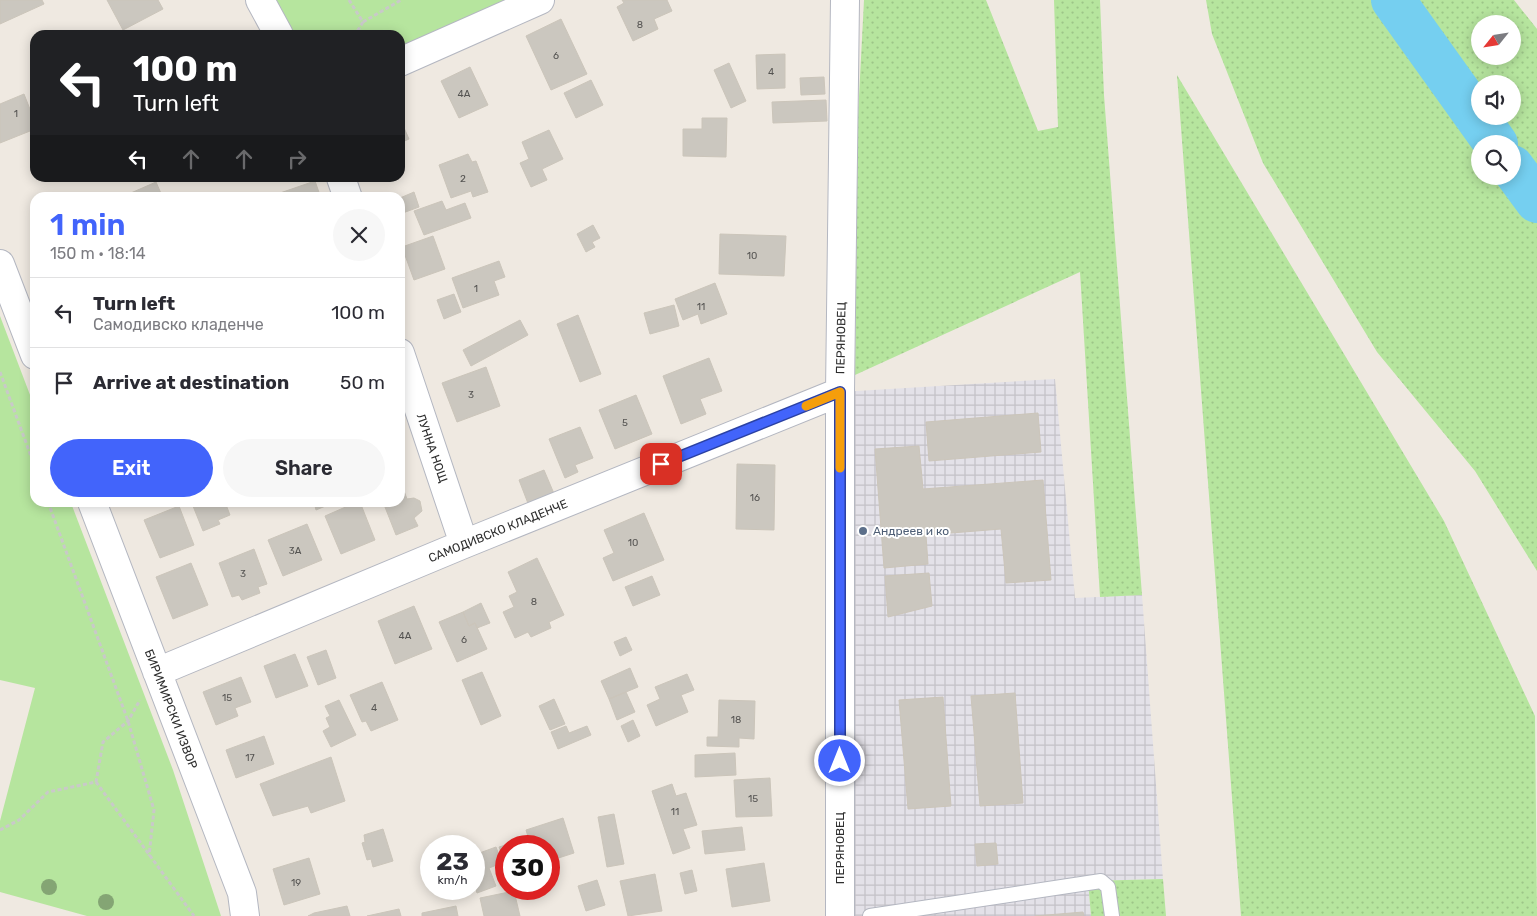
<!DOCTYPE html>
<html lang="en">
<head>
<meta charset="utf-8">
<style>
  body { margin:0; font-family:Rubik,sans-serif; background:#f7f7f7; color:#2b2b33; height:100vh; display:flex; flex-direction:column; font-size:19px; white-space:nowrap }
  * { box-sizing:border-box; margin:0 }
  p { font-size:16px; color:#7c7c81 }
  .icon { flex:none; width:28px; height:28px; fill:none; stroke:currentColor; stroke-width:2; stroke-linecap:round; stroke-linejoin:round }
  .map { position:relative; flex:1; overflow:hidden }
  .side { position:absolute; left:30px; top:192px; width:375px; height:315px; display:flex; flex-direction:column; background:#fff; border-radius:15px; box-shadow:0 2px 12px #0003 }
  .side>* { flex:none }
  .guide { position:absolute; left:30px; top:30px; width:375px; height:152px; border-radius:15px; box-shadow:0 2px 12px #0003; background:#202124; color:#fff; overflow:hidden }
  .needle { width:32px; rotate:240deg }
  .tools { position:absolute; left:1471px; top:15px; display:grid; gap:10px }
  .tools a { display:grid; place-items:center; width:50px; height:50px; border-radius:50%; background:#fff; box-shadow:0 2px 12px #0003; font-size:25px }
  .speed { position:absolute; left:420px; top:835px; display:flex; gap:10px; font-size:25px; font-weight:700; text-align:center }
  .speed>* { display:grid; place-content:center; width:65px; height:65px; border-radius:50%; background:#fff; box-shadow:0 2px 12px #0003; line-height:1 }
  .speed small { font-size:12px; font-weight:400 }
  .speed .limit { border:8px solid #d22; background:#fff; color:#111 }
  .pin { position:absolute; display:grid; place-items:center; width:42px; height:42px; color:#fff; margin:-21px; border-radius:10px; box-shadow:0 2px 8px #0006 }
  .me { position:absolute; width:55px; margin:-28px; rotate:0deg; stroke-linejoin:round; filter:drop-shadow(0 0 4px #0008) }
  .turn { display:flex; align-items:center; gap:18px; height:105px; padding:0 20px; font-size:22px }
  .turn .icon { width:65px; height:65px; stroke-width:2.5 }
  .turn b { display:block; font-size:35px; line-height:42px }
  .lanes { display:flex; align-items:center; height:48px; padding:0 20px; background:#0003; justify-content:center; gap:25px; direction:ltr }
  .lanes .off { opacity:.35 }
  .round { display:grid; place-items:center; flex:none; width:52px; height:52px; border-radius:26px; background:#f7f7f7 }
  .head { display:flex; align-items:center; justify-content:space-between; height:85px; padding:0 20px }
  h1 { font-size:30px; font-weight:600; line-height:38px; color:#4264fb }
  .action { display:flex; gap:10px; margin-top:auto; padding:10px 20px }
  .action a { flex:1; height:58px; border-radius:30px; background:#4264fb; color:#fff; font-size:20px; font-weight:600; line-height:58px; text-align:center }
  .action a+a { background:#f7f7f7; color:#2b2b33 }
  ul { padding:0; list-style:none }
  li { display:flex; align-items:center; gap:15px; height:70px; padding:0 20px; border-top:1px solid #e1e1e2 }
  li div { flex:1 }
  li b { display:block; font-size:19px }
  li em { font-style:normal }
  .map>svg:first-child { display:block }
  .industrial { fill:url(#industrial-grid) }
  .grass { fill:url(#grass-dots); fill-rule:evenodd }
  .park { fill:#b6e59e }
  .lines { fill:none; stroke-linecap:round; stroke-linejoin:round }
  .river { stroke:#75cff0; stroke-width:44 }
  .building { fill:#cbc7bf; stroke:#cbc5ba }
  .service-casing { stroke:#b4b7c1; stroke-width:16 }
  .minor-casing { stroke:#b4b7c1; stroke-width:30 }
  .path { stroke:#c9c9c9; stroke-width:3; stroke-dasharray:4 2.5; stroke-linecap:butt }
  .service { stroke:#fff; stroke-width:14 }
  .minor { stroke:#fff; stroke-width:28 }
  .tree { fill:#84a574 }
  .route-casing { stroke:#2b41a3; stroke-width:12 }
  .route { stroke:#4264fb; stroke-width:9 }
  .slow { stroke:#f59e0b; stroke-width:9 }
  .service-dot { fill:#5c6f8a; stroke:#fff; stroke-width:2 }
  .labels { text-anchor:middle; stroke-width:4; stroke-linejoin:round; paint-order:stroke }
  .number-label { font-size:10px; fill:#555452 }
  .street-label { font-size:12px; fill:#2e2e2e; stroke:#fff }
  .service-label { font-size:12px; fill:#4e5e75; stroke:#fff; text-anchor:start }
</style>
</head>
<body>
<div class="map">
<svg width="1537" height="916" viewBox="0 0 1537 916">
  <defs>
    <pattern id="industrial-grid" width="8" height="8" patternUnits="userSpaceOnUse" patternTransform="scale(1.25)"><rect width="8" height="8" fill="#e3e1e8"/><path d="M0 4h8M4 0v8" fill="none" stroke="#c3c1c7"/></pattern>
    <pattern id="grass-dots" width="8" height="8" patternUnits="userSpaceOnUse" patternTransform="scale(1.25)"><rect width="8" height="8" fill="#b6e59e"/><path d="M2 2h.1M6 6h.1" fill="none" stroke="#9dc588" stroke-width="1.8" stroke-linecap="round"/></pattern>
  </defs>
  <rect width="100%" height="100%" fill="#efe9e1"/>
  <path class="industrial" d="M 1055,379 L 1075,598 L 1142,595 L 1163,879 L 1088,881 L 1091,916 L 841,916 L 840,392 Z"/>
  <path class="grass" d="M 864,0 L 986,0 L 1038,131 L 1058,127 L 1054,0 L 1100,0 L 1104,95 L 1142,595 L 1100,597 L 1080,272 L 855,375 L 858,116 Z
    M 1206,0 L 1514,0 L 1537,29 L 1537,571 L 1475,471 L 1377,352 L 1263,163 L 1212,34 ZM 1480,24 L 1512,24 L 1512,56 L 1480,56 ZM 1480,84 L 1512,84 L 1512,116 L 1480,116 ZM 1480,144 L 1512,144 L 1512,176 L 1480,176 Z
    M 1177,75 L 1444,521 L 1535,716 L 1537,916 L 1241,916 Z
    M 1163,879 L 1166,916 L 1091,916 L 1088,881 Z"/>
  <path class="park" d="M 260,0 L 540,0 L 400,62 L 400,35 L 279,35 Z
    M 0,316 L 35,408 L 35,502 L 71,503 L 173,770 L 221,916 L 87,916 L 0,892 L 0,821 L 35,688 L 0,680 Z"/>
  <g class="lines">
    <path class="river" d="M 1393,0 L 1496,144
      M 1512,167 L 1537,201"/>
  </g>
  <path class="building" d="M 0,0 L 42,0 L 44,4 L 0,24 Z
    M 107,0 L 158,0 L 163,9 L 123,30 Z
    M 622,0 L 667,0 L 672,11 L 654,19 L 658,29 L 633,41 L 617,7 L 624,3 Z
    M 561,19 L 587,74 L 551,90 L 526,36 Z
    M 785,54 L 785,88 L 757,89 L 756,55 Z
    M 729,63 L 746,101 L 731,108 L 714,70 Z
    M 470,67 L 488,105 L 459,118 L 441,81 Z
    M 824,77 L 825,94 L 801,95 L 800,78 Z
    M 591,80 L 603,105 L 576,118 L 564,93 Z
    M 24,94 L 35,122 L 35,129 L 0,143 L 0,104 Z
    M 826,100 L 827,121 L 773,123 L 772,102 Z
    M 702,118 L 727,118 L 726,157 L 683,156 L 683,129 L 702,129 Z
    M 400,119 L 409,139 L 400,143 Z
    M 549,130 L 563,159 L 542,169 L 547,180 L 531,187 L 520,163 L 529,159 L 522,142 Z
    M 468,154 L 472,162 L 476,161 L 488,192 L 473,197 L 471,191 L 451,198 L 439,165 Z
    M 315,181 L 321,198 L 281,198 L 280,193 Z
    M 156,182 L 163,198 L 124,198 L 124,196 Z
    M 414,192 L 419,207 L 400,214 L 400,198 Z
    M 442,201 L 446,210 L 465,203 L 471,218 L 424,235 L 414,211 Z
    M 593,225 L 600,238 L 592,242 L 595,247 L 586,252 L 577,234 Z
    M 720,234 L 786,236 L 784,276 L 719,274 Z
    M 433,236 L 445,269 L 414,280 L 402,247 Z
    M 499,261 L 505,277 L 494,281 L 499,295 L 463,308 L 452,278 Z
    M 715,283 L 727,314 L 701,324 L 698,314 L 683,320 L 675,299 Z
    M 454,294 L 461,312 L 444,319 L 437,300 Z
    M 674,305 L 679,326 L 650,334 L 644,313 Z
    M 578,315 L 601,374 L 580,382 L 557,324 Z
    M 520,320 L 528,335 L 471,366 L 463,350 Z
    M 709,358 L 722,391 L 700,399 L 706,414 L 681,424 L 663,376 Z
    M 486,367 L 500,406 L 457,422 L 442,383 Z
    M 636,395 L 652,434 L 615,449 L 599,410 Z
    M 1038,413 L 1041,452 L 929,461 L 926,422 Z
    M 580,427 L 593,458 L 575,465 L 578,472 L 565,478 L 549,439 Z
    M 919,446 L 923,489 L 1043,480 L 1051,580 L 1006,583 L 1001,529 L 926,535 L 928,564 L 884,568 L 875,449 Z
    M 737,464 L 775,465 L 774,530 L 736,529 Z
    M 544,470 L 555,496 L 529,506 L 519,480 Z
    M 404,491 L 407,499 L 414,498 L 420,501 L 422,511 L 414,518 L 418,526 L 396,535 L 383,502 L 400,502 L 400,492 Z
    M 203,502 L 225,502 L 230,515 L 218,520 L 220,524 L 203,531 L 193,506 Z
    M 314,502 L 335,502 L 316,510 Z
    M 357,502 L 360,502 L 375,540 L 341,554 L 325,516 Z
    M 179,506 L 194,545 L 160,558 L 144,520 Z
    M 644,513 L 664,560 L 613,581 L 603,558 L 614,553 L 604,530 Z
    M 307,524 L 322,560 L 283,576 L 268,540 Z
    M 254,549 L 267,584 L 258,587 L 260,593 L 242,600 L 239,595 L 232,597 L 219,563 Z
    M 537,558 L 564,615 L 549,622 L 551,628 L 531,637 L 528,632 L 515,638 L 503,612 L 514,607 L 509,596 L 517,592 L 508,572 Z
    M 191,563 L 208,605 L 173,619 L 156,577 Z
    M 929,573 L 932,606 L 888,617 L 885,576 Z
    M 652,576 L 660,595 L 633,606 L 625,587 Z
    M 481,603 L 490,623 L 477,628 L 475,623 L 469,626 L 463,612 Z
    M 414,606 L 432,649 L 395,664 L 378,621 Z
    M 463,612 L 469,626 L 475,623 L 487,649 L 457,662 L 439,622 Z
    M 626,637 L 632,650 L 620,656 L 614,642 Z
    M 326,650 L 336,678 L 318,685 L 307,657 Z
    M 295,654 L 308,686 L 276,698 L 264,666 Z
    M 630,668 L 638,687 L 609,699 L 601,681 Z
    M 482,672 L 501,716 L 481,725 L 462,680 Z
    M 687,674 L 694,690 L 681,695 L 688,712 L 656,726 L 647,705 L 660,699 L 655,687 Z
    M 241,677 L 251,702 L 235,708 L 238,716 L 216,725 L 203,692 Z
    M 382,682 L 398,720 L 371,731 L 366,721 L 362,722 L 350,695 Z
    M 626,692 L 635,712 L 617,720 L 609,699 Z
    M 1015,693 L 1023,803 L 980,806 L 971,696 Z
    M 943,697 L 951,806 L 908,809 L 899,700 Z
    M 554,699 L 565,724 L 550,730 L 539,706 Z
    M 339,700 L 356,735 L 331,747 L 323,731 L 330,727 L 326,718 L 330,716 L 325,706 Z
    M 719,700 L 755,701 L 754,739 L 739,738 L 739,747 L 707,746 L 707,737 L 718,737 Z
    M 633,720 L 640,736 L 628,742 L 621,726 Z
    M 566,726 L 569,733 L 587,726 L 591,735 L 558,749 L 551,732 Z
    M 264,736 L 274,764 L 236,778 L 226,750 Z
    M 735,753 L 736,775 L 695,777 L 695,755 Z
    M 331,757 L 345,801 L 311,813 L 308,806 L 273,816 L 260,784 Z
    M 770,778 L 772,816 L 736,817 L 734,780 Z
    M 672,784 L 676,796 L 686,793 L 697,825 L 683,829 L 690,848 L 673,854 L 652,791 Z
    M 614,814 L 624,864 L 607,867 L 598,817 Z
    M 563,818 L 574,853 L 549,861 L 549,846 L 531,846 L 526,830 Z
    M 742,827 L 745,850 L 705,854 L 702,831 Z
    M 383,829 L 393,861 L 373,867 L 371,859 L 367,860 L 362,843 L 365,842 L 364,835 Z
    M 996,843 L 998,864 L 977,866 L 975,844 Z
    M 509,844 L 510,846 L 506,846 L 506,879 L 501,881 L 496,868 L 506,865 L 499,847 Z
    M 496,847 L 502,863 L 489,868 L 496,886 L 477,893 L 474,884 L 474,855 Z
    M 309,858 L 320,894 L 284,905 L 273,869 Z
    M 764,863 L 770,901 L 732,907 L 726,869 Z
    M 692,870 L 697,891 L 685,894 L 680,873 Z
    M 655,874 L 662,911 L 628,916 L 620,881 Z
    M 597,880 L 605,905 L 586,911 L 578,886 Z
    M 514,891 L 520,916 L 484,916 L 480,898 Z
    M 347,906 L 350,916 L 308,916 L 314,913 Z
    M 456,906 L 458,916 L 422,916 L 422,913 Z
    M 399,909 L 401,916 L 367,916 Z
    M 1083,912 L 1084,916 L 1035,916 Z"/>
  <g class="lines">
    <g class="service-casing">
      <path id="service" d="M 870,916 L 1101,881 L 1108,887 L 1112,916"/>
    </g>
    <g class="minor-casing">
      <path id="minor" d="M 260,0 L 279,35
        M 400,62 L 540,0
        M 341,178 L 348,198
        M 0,264 L 35,355
        M 400,353 L 464,544
        M 92,502 L 242,893 L 245,916
        M 157,672 L 464,544 L 840,392
        M 840,916 L 840,392 L 845,0"/>
    </g>
    <path class="path" d="M 349,0 L 363,22 L 355,35
      M 363,22 L 401,0
      M 0,372 L 35,467
      M 48,502 L 128,721 L 154,810 L 149,856
      M 96,782 L 194,916
      M 0,830 L 19,820 L 48,792 L 96,782 L 103,742 L 128,721 L 140,700"/>
    <use href="#service" class="service"/>
    <use href="#minor" class="minor"/>
  </g>
  <g class="tree">
    <circle cx="49" cy="887" r="8"/>
    <circle cx="106" cy="902" r="8"/>
  </g>
  <g class="lines">
    <g class="route-casing">
      <path id="route" d="M 661,464 L 840,392 L 840,761"/>
    </g>
    <use href="#route" class="route"/>
    <path class="slow" d="M 806,406 L 840,392 L 840,468"/>
  </g>
  <circle class="service-dot" cx="863" cy="531" r="5"/>
  <g class="labels">
    <g class="number-label">
      <text x="640" y="28">8</text>
      <text x="556" y="59">6</text>
      <text x="771" y="75">4</text>
      <text x="464" y="97">4А</text>
      <text x="16" y="117">1</text>
      <text x="463" y="182">2</text>
      <text x="752" y="259">10</text>
      <text x="476" y="292">1</text>
      <text x="701" y="310">11</text>
      <text x="471" y="398">3</text>
      <text x="625" y="426">5</text>
      <text x="755" y="501">16</text>
      <text x="633" y="546">10</text>
      <text x="295" y="554">3А</text>
      <text x="243" y="577">3</text>
      <text x="534" y="605">8</text>
      <text x="405" y="639">4А</text>
      <text x="464" y="643">6</text>
      <text x="227" y="701">15</text>
      <text x="374" y="711">4</text>
      <text x="736" y="723">18</text>
      <text x="250" y="761">17</text>
      <text x="753" y="802">15</text>
      <text x="675" y="815">11</text>
      <text x="296" y="886">19</text>
    </g>
    <g class="street-label">
      <text transform="translate(841 338) rotate(-89)" y="4">ПЕРЯНОВЕЦ</text>
      <text transform="translate(432 448) rotate(71)" y="4">ЛУННА НОЩ</text>
      <text transform="translate(498 531) rotate(-22)" y="4">САМОДИВСКО КЛАДЕНЧЕ</text>
      <text transform="translate(171 709) rotate(69)" y="4">БИРИМИРСКИ ИЗВОР</text>
      <text transform="translate(840 848) rotate(-90)" y="4">ПЕРЯНОВЕЦ</text>
    </g>
    <g class="service-label">
      <text x="873" y="535">Андреев и ко</text>
    </g>
  </g>
</svg>
<div class="tools">
<a><svg class="needle" viewBox="-14 -14 28 28"><path d="M0-13l5 13h-10z" fill="#e53935"/><path d="M0 13l5-13h-10z" fill="#7c7c81"/></svg></a>
<a><svg class="icon" aria-label="sound" viewBox="0 0 24 24"><path d="M4 9h4l5-4v14l-5-4H4zM17 9q2 3 0 6"/></svg></a>
<a><svg class="icon" aria-label="search" viewBox="0 0 24 24"><circle cx="10" cy="10" r="6"/><path d="M15 15l6 6"/></svg></a>
</div>
<div class="speed"><div>23<small>km/h</small></div><div class="limit">30</div></div>
<div class="pin" style="left:661px;top:464px;background:#d93025"><svg class="icon" aria-label="arrive" viewBox="0 0 24 24"><path d="M6 21V4h12l-3 4 3 4H6"/></svg></div>
<svg class="me" style="left:840px;top:761px" viewBox="-20 -20 40 40"><circle r="17" fill="#4264fb" stroke="#fff" stroke-width="3"/><path d="M0-11L8 9 0 5-8 9z" fill="#fff"/></svg>
<div class="guide">
<div class="turn"><svg class="icon" aria-label="left" viewBox="0 0 24 24"><path d="M17 20v-9H6M10 6l-5 5 5 5"/></svg><div><b>100 m</b>Turn left</div></div>
<div class="lanes"><svg class="icon" aria-label="left" viewBox="0 0 24 24"><path d="M17 20v-9H6M10 6l-5 5 5 5"/></svg><svg class="icon off" aria-label="ahead" viewBox="0 0 24 24"><path d="M12 20V5M6 11l6-6 6 6"/></svg><svg class="icon off" aria-label="ahead" viewBox="0 0 24 24"><path d="M12 20V5M6 11l6-6 6 6"/></svg><svg class="icon off" aria-label="right" viewBox="0 0 24 24"><path d="M7 20v-9h11M14 6l5 5-5 5"/></svg></div>
</div>
<section class="side">
<div class="head"><div><h1>1 min</h1><p>150 m · 18:14</p></div><a class="round"><svg class="icon" aria-label="close" viewBox="0 0 24 24"><path d="M6 6l12 12M18 6L6 18"/></svg></a></div>
<ul>
<li><svg class="icon" aria-label="left" viewBox="0 0 24 24"><path d="M17 20v-9H6M10 6l-5 5 5 5"/></svg><div><b>Turn left</b><p>Самодивско кладенче</p></div><em>100 m</em></li>
<li><svg class="icon" aria-label="arrive" viewBox="0 0 24 24"><path d="M6 21V4h12l-3 4 3 4H6"/></svg><div><b>Arrive at destination</b></div><em>50 m</em></li>
</ul>
<div class="action"><a>Exit</a><a>Share</a></div>
</section>
</div>
</body>
</html>
